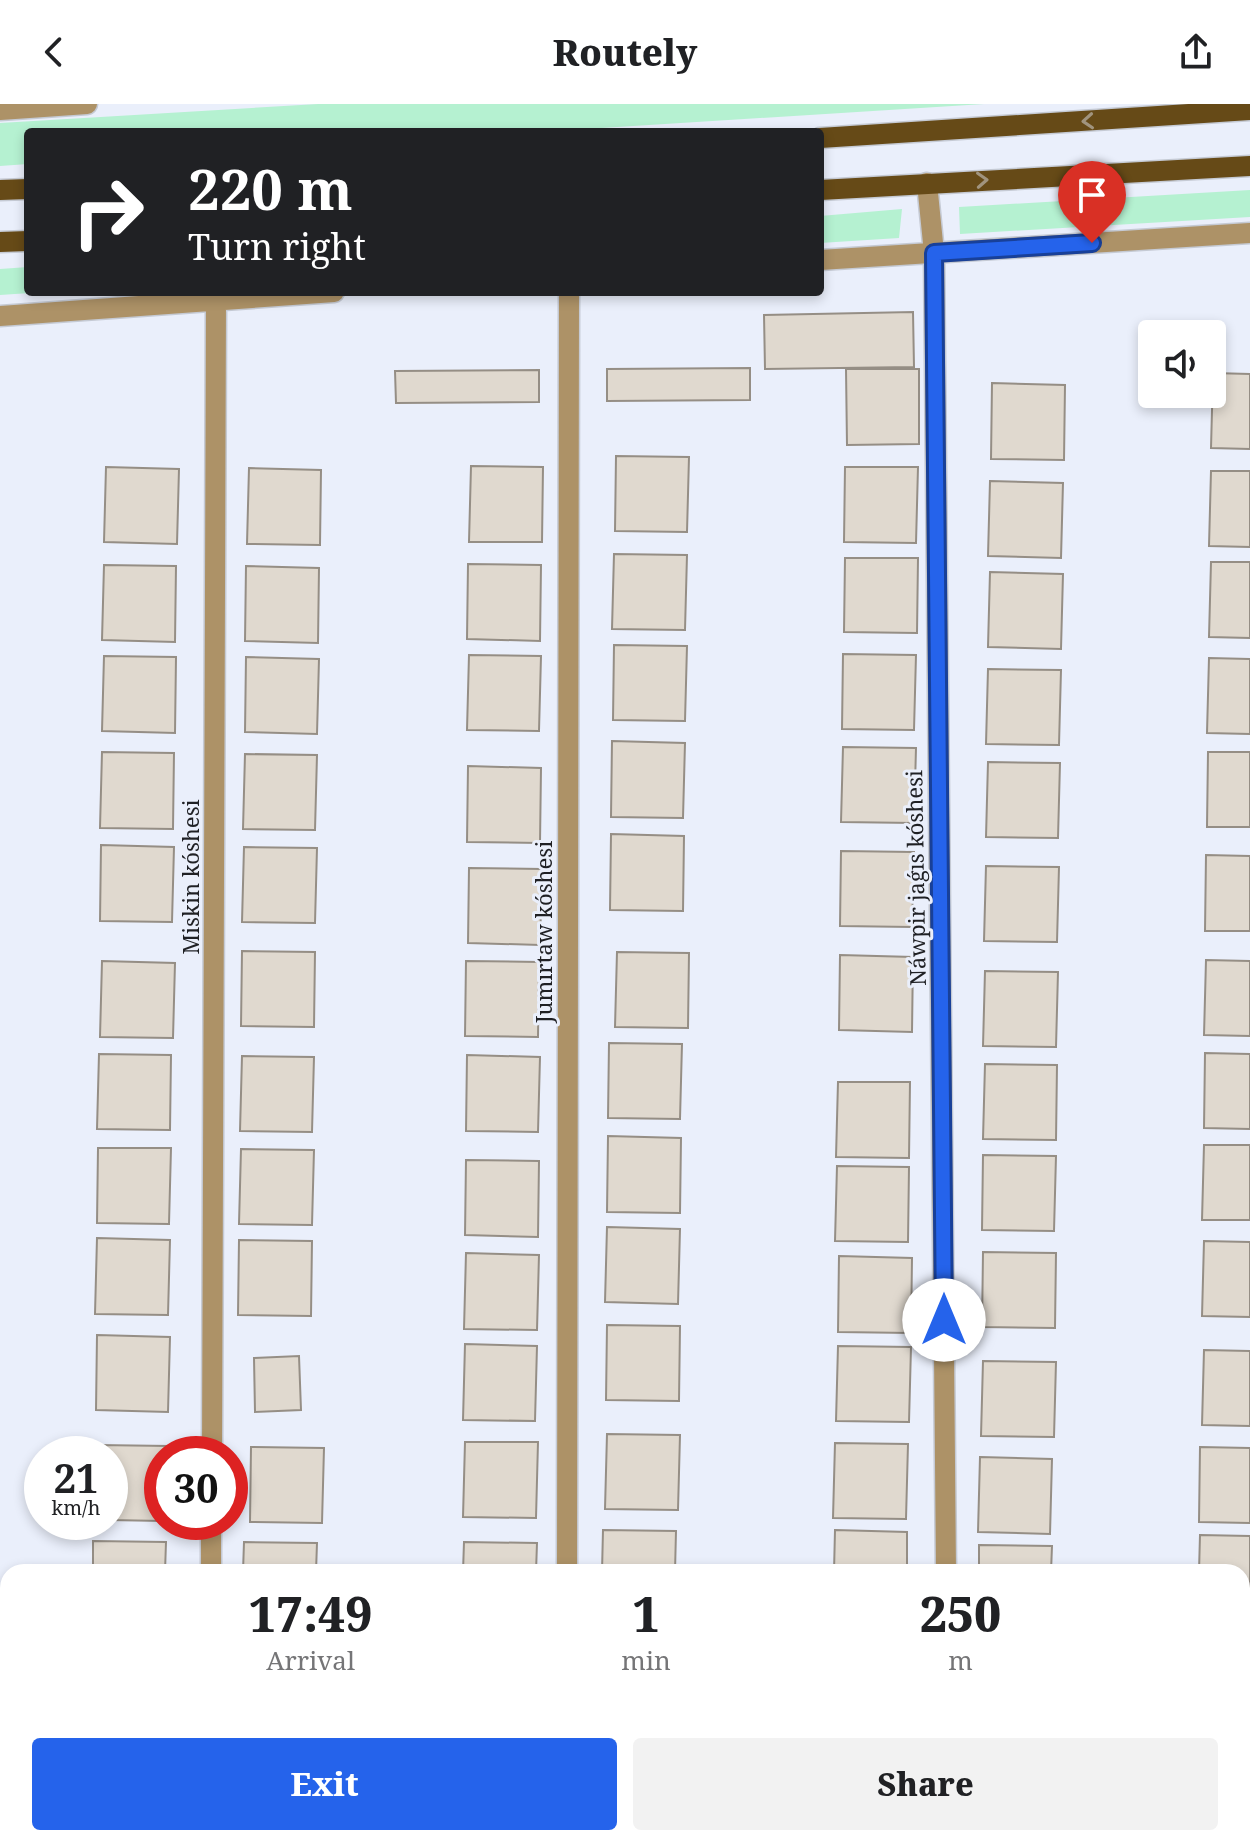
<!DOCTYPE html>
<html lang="en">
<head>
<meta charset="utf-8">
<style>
  body { margin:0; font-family:"Noto Serif",serif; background:#f2f2f2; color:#202124; height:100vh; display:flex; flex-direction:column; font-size:30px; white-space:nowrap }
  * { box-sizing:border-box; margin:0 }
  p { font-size:26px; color:#757577 }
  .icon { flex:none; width:44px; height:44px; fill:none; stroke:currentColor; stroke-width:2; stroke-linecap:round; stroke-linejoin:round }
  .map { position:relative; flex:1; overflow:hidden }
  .side { position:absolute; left:0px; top:1460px; width:1250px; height:282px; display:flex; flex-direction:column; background:#fff; border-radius:24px 24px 0 0; box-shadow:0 4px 12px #0003 }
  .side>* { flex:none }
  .guide { position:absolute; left:24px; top:24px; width:800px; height:168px; border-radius:8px; box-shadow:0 4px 12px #0003; background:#202124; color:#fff; overflow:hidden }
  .tools { position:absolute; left:1138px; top:216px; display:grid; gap:16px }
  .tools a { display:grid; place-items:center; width:88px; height:88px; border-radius:8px; background:#fff; box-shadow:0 4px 12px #0003; font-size:40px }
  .speed { position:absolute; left:24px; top:1332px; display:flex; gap:16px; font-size:40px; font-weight:700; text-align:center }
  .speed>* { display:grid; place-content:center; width:104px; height:104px; border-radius:50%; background:#fff; box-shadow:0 4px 12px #0003; line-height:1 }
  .speed small { font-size:20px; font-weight:400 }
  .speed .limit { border:12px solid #d22; background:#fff; color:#111 }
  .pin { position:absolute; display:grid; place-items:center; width:68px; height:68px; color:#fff; margin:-82px -34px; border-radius:50% 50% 50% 0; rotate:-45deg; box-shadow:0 0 8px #0007 }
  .pin .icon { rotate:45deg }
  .me { position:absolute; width:88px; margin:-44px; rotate:0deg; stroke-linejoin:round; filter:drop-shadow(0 0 6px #0008) }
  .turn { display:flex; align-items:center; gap:28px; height:168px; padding:0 32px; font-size:36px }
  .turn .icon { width:104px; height:104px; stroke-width:2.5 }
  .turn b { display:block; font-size:56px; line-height:68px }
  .eta { display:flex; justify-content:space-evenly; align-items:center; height:136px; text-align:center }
  .eta b { font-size:48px; font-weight:800; line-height:56px }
  .primary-button { display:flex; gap:16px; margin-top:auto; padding:16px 32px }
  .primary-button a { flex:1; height:92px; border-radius:8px; background:#2563eb; color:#fff; font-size:32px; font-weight:800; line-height:92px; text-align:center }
  .primary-button a+a { background:#f2f2f2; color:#202124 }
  header { display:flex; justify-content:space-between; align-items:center; height:104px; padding:0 32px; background:#fff; font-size:36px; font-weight:800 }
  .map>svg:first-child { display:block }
  .green { fill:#b5f1d1 }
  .building { fill:#e0d9cf; stroke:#958e85; stroke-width:2 }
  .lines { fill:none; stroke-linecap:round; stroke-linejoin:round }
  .minor-casing { stroke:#c5cad4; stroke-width:23 }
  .primary-casing { stroke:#c5cad4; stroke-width:23 }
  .minor { stroke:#ad9267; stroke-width:20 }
  .primary { stroke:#664a17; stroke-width:20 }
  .oneway { stroke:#a1947e }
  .route-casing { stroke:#184099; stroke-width:20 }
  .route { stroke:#2563eb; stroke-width:14 }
  .labels { text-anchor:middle; stroke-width:6; stroke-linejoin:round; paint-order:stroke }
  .street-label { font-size:22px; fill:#1f2024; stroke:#eaeffb }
</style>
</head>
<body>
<header><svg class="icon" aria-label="back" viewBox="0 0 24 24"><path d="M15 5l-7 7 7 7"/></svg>Routely<svg class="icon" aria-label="share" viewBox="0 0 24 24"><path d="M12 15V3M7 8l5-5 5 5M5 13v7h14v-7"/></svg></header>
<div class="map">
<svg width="1250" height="1741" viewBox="0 0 1250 1741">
  <rect width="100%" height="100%" fill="#eaeffb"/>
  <path class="green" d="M 318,0 L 984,0 L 538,28 L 28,28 L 28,60 L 0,62 L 0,19 Z
    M 1250,86 L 1250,113 L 960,130 L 959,103 Z
    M 902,105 L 899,134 L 820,139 L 820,112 Z
    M 28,163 L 28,188 L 45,188 L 0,191 L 0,165 Z"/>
  <path class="building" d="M 913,208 L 914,263 L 765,265 L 764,211 Z
    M 750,264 L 750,296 L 607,297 L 607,265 Z
    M 846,265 L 919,265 L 919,340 L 847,341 Z
    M 539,266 L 539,298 L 396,299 L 395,267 Z
    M 1213,269 L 1250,270 L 1250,345 L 1211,344 Z
    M 992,279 L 1065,281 L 1064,356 L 991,355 Z
    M 616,352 L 689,353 L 687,428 L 615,427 Z
    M 471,362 L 543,363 L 542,438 L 469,438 Z
    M 106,363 L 179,365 L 177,440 L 104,438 Z
    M 845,363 L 918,363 L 916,439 L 844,438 Z
    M 249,364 L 321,366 L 320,441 L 247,440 Z
    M 1211,367 L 1250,367 L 1250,443 L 1209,442 Z
    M 990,377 L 1063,379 L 1061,454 L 988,452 Z
    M 614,450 L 687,451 L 685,526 L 612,525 Z
    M 845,454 L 918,454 L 917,529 L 844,528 Z
    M 1211,458 L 1250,458 L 1250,534 L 1209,533 Z
    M 468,460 L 541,461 L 540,537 L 467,535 Z
    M 104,461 L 176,462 L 175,538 L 102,536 Z
    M 246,462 L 319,464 L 318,539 L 245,537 Z
    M 990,468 L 1063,470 L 1061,545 L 988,543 Z
    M 614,541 L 687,542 L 685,617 L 613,616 Z
    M 843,550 L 916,551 L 914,626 L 842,625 Z
    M 469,551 L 541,552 L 539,627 L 467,626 Z
    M 104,552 L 176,553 L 175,629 L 102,627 Z
    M 246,553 L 319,555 L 317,630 L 245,628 Z
    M 1209,554 L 1250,555 L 1250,630 L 1207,629 Z
    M 988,565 L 1061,566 L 1059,641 L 986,640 Z
    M 612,637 L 685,639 L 683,714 L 611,713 Z
    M 843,643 L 916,644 L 914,719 L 841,718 Z
    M 102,648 L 174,649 L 173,725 L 100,724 Z
    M 1208,648 L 1250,648 L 1250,723 L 1207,723 Z
    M 245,650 L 317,651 L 315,726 L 243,725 Z
    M 988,658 L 1060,659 L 1058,734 L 986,733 Z
    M 468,662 L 541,664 L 540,739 L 467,738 Z
    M 611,730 L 684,732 L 683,807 L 610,806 Z
    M 101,741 L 174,743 L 172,818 L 100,817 Z
    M 244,743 L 317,744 L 315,819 L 242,818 Z
    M 841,747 L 914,748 L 912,823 L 840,822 Z
    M 1206,751 L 1250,752 L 1250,827 L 1205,827 Z
    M 986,762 L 1059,763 L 1057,838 L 984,837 Z
    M 469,764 L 542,765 L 540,841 L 468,839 Z
    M 242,847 L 315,848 L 314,923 L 241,922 Z
    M 617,848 L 689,849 L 688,924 L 615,923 Z
    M 840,851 L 913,853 L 912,928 L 839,926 Z
    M 1206,856 L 1250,857 L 1250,932 L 1204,931 Z
    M 102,857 L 175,859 L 173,934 L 100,933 Z
    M 466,857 L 539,858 L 538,933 L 465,932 Z
    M 985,867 L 1058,868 L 1056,943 L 983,942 Z
    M 609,939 L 682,940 L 680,1015 L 608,1014 Z
    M 1205,949 L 1250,950 L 1250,1025 L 1204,1024 Z
    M 99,950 L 171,951 L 170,1026 L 97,1025 Z
    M 467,951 L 540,953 L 538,1028 L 466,1027 Z
    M 242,952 L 314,953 L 312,1028 L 240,1027 Z
    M 985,960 L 1057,961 L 1056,1036 L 983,1035 Z
    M 838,978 L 910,978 L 909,1054 L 836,1053 Z
    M 608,1032 L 681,1034 L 680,1109 L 607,1108 Z
    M 1204,1041 L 1250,1041 L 1250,1116 L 1202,1116 Z
    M 98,1044 L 171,1044 L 169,1120 L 97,1119 Z
    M 241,1045 L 314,1046 L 312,1121 L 239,1120 Z
    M 983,1051 L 1056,1052 L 1054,1127 L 982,1126 Z
    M 466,1056 L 539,1057 L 538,1133 L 465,1131 Z
    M 837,1062 L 909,1063 L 908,1138 L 835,1137 Z
    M 607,1123 L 680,1125 L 678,1200 L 605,1198 Z
    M 97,1134 L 170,1136 L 168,1211 L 95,1210 Z
    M 239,1136 L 312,1137 L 311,1212 L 238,1211 Z
    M 1204,1137 L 1250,1138 L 1250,1213 L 1202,1212 Z
    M 983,1148 L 1056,1149 L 1055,1224 L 982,1223 Z
    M 466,1149 L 539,1151 L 537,1226 L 464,1225 Z
    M 839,1152 L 912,1154 L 911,1229 L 838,1228 Z
    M 607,1221 L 680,1222 L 679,1297 L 606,1296 Z
    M 97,1231 L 170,1233 L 168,1308 L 96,1306 Z
    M 465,1240 L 537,1242 L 535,1317 L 463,1316 Z
    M 838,1242 L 911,1243 L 909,1318 L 836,1317 Z
    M 1204,1246 L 1250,1247 L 1250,1322 L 1202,1321 Z
    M 299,1252 L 301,1306 L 255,1308 L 254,1254 Z
    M 983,1257 L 1056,1258 L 1054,1333 L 981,1332 Z
    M 607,1330 L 680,1331 L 678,1406 L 605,1405 Z
    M 465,1338 L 538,1338 L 536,1414 L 463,1413 Z
    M 835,1339 L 908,1340 L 906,1415 L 833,1414 Z
    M 97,1341 L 169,1342 L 169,1350 L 162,1350 L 162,1417 L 110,1416 L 110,1350 L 97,1350 Z
    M 251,1343 L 324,1344 L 322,1419 L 250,1418 Z
    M 1200,1343 L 1250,1344 L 1250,1419 L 1199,1418 Z
    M 980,1353 L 1052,1355 L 1050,1430 L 978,1428 Z
    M 603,1426 L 676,1427 L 675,1468 L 602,1468 Z
    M 835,1426 L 907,1428 L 907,1468 L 834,1468 Z
    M 1200,1431 L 1250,1432 L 1250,1507 L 1242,1507 L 1242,1468 L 1199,1468 Z
    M 93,1437 L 166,1438 L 165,1468 L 93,1468 Z
    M 244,1438 L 317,1439 L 316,1468 L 243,1468 Z
    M 464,1438 L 537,1439 L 536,1468 L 463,1468 Z
    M 979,1441 L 1052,1442 L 1051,1468 L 979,1468 Z
    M 1242,1521 L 1250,1521 L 1250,1596 L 1242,1596 Z
    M 1242,1624 L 1250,1625 L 1250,1700 L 1242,1699 Z
    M 831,1734 L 904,1734 L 904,1741 L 831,1741 Z
    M 977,1734 L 1050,1734 L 1050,1741 L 977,1741 Z"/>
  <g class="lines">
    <g class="minor-casing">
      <path id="minor" d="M 0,6 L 87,0
        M 927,79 L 934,149 L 946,1468
        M 820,156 L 1250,129
        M 0,212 L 334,188
        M 212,1350 L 216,196
        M 211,1468 L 211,1418
        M 567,1468 L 569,188
        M 0,1648 L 8,1653
        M 192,1734 L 208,1741
        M 949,1734 L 949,1741
        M 566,1741 L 566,1734"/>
    </g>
    <g class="primary-casing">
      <path id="primary" d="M 820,34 L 1250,6
        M 0,86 L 28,85
        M 820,86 L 1250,62
        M 0,138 L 28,137"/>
    </g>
    <use href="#minor" class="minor"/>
    <use href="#primary" class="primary"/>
  </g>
  <defs><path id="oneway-chevron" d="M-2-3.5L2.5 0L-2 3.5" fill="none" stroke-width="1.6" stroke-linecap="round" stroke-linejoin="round" transform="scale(2)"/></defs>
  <g class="oneway">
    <use href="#oneway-chevron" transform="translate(1088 17) rotate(176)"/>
    <use href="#oneway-chevron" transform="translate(982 76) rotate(-3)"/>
  </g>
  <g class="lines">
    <g class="route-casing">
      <path id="route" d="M 944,1216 L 934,149 L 1092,139"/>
    </g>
    <use href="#route" class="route"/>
  </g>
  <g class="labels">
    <g class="street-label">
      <text transform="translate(191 773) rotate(-90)" y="8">Miskin kóshesi</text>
      <text transform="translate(916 774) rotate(-91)" y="8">Náwpir jaǵıs kóshesi</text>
      <text transform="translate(544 828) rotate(-90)" y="8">Jumırtaw kóshesi</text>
    </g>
  </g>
</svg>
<div class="tools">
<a><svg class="icon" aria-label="sound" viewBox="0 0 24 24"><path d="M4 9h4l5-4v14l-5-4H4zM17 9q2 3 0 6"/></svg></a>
</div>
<div class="speed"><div>21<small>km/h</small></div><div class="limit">30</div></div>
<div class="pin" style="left:1092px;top:139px;background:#d93025"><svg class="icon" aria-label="arrive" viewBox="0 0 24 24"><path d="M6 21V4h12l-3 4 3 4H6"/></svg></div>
<svg class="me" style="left:944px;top:1216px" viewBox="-20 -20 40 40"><circle r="19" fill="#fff"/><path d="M0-13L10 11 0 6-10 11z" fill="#2563eb"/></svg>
<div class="guide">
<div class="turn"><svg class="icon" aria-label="right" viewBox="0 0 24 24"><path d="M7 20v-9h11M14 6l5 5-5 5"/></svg><div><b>220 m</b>Turn right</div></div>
</div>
<section class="side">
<div class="eta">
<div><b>17:49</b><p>Arrival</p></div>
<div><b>1</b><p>min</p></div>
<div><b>250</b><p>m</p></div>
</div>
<div class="primary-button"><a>Exit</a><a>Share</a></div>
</section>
</div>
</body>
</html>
